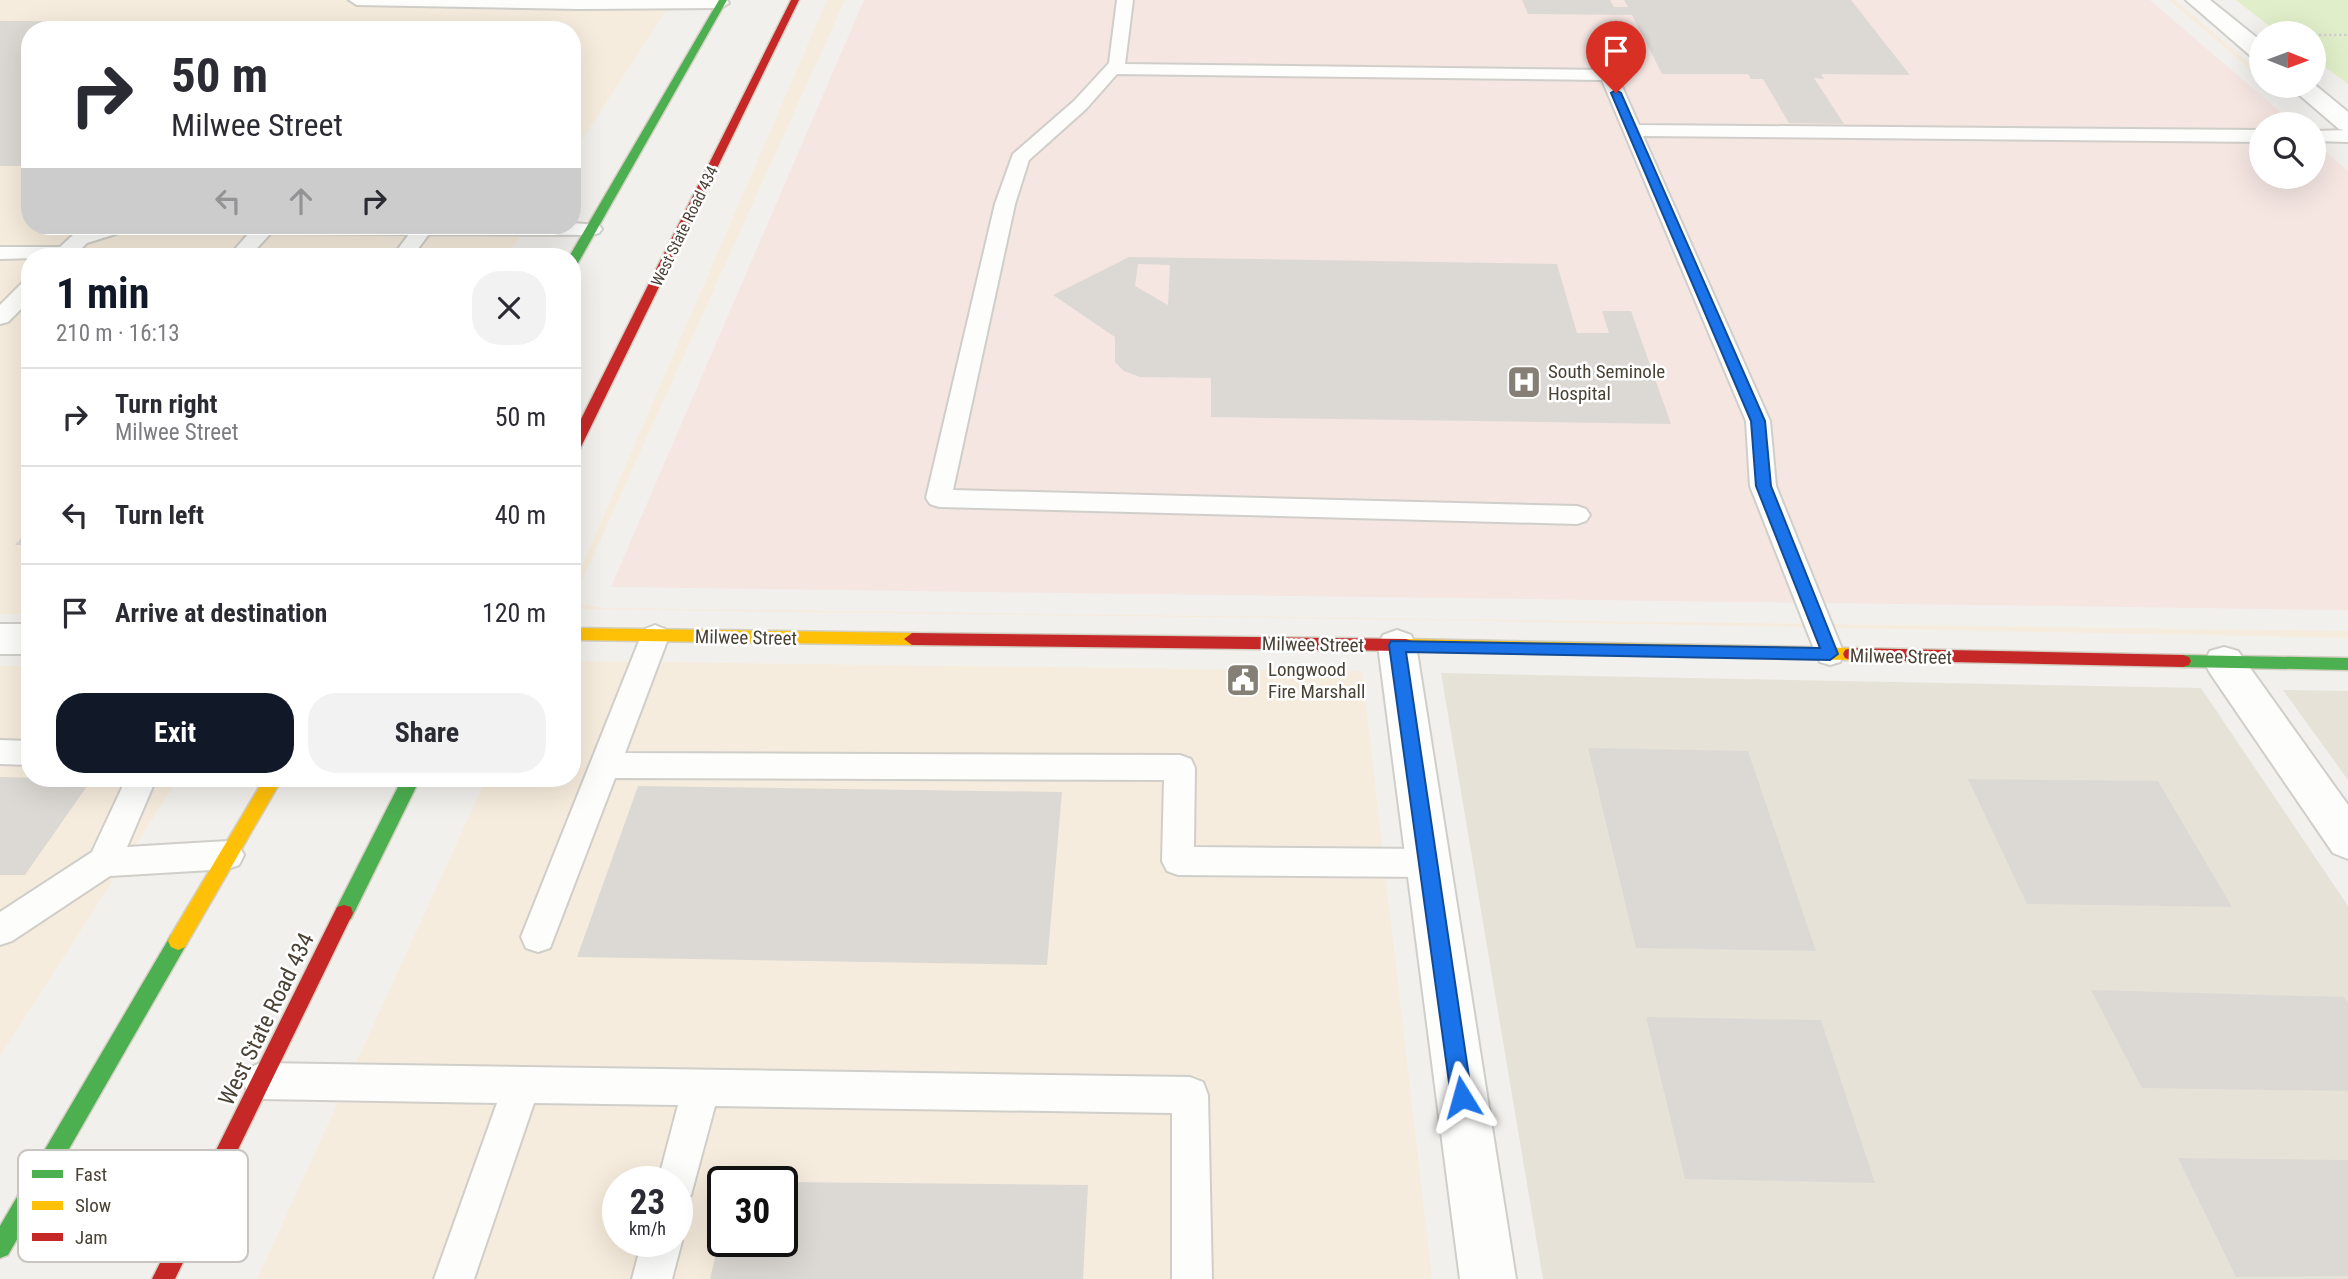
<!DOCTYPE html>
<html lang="en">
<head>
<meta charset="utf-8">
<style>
  body { margin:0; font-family:"Roboto Condensed",sans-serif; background:#f2f2f3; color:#2b2b33; height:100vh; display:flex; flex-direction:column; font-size:26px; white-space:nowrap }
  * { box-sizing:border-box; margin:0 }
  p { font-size:23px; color:#7c7c81 }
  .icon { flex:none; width:38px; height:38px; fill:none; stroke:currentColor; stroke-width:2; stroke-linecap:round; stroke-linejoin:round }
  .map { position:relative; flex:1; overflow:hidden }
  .side { position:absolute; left:21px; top:248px; width:560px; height:539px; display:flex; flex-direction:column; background:#fff; border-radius:28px; box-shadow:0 7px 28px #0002 }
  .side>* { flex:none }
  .hud { position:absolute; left:21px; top:21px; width:560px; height:214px; border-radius:28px; box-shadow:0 7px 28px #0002; background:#fff; color:#2b2b33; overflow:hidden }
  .needle { width:46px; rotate:91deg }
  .fabs { position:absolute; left:2249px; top:21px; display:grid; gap:14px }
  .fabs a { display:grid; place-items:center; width:77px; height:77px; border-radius:50%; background:#fff; box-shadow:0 7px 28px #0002; font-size:35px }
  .speed { position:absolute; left:602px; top:1166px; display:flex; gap:14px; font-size:35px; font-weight:700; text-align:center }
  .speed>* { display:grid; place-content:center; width:91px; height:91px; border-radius:50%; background:#fff; box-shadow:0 7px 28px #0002; line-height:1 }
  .speed small { font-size:18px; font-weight:400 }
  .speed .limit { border:4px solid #111; border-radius:10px; background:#fff; color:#111 }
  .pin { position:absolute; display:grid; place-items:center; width:60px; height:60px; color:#fff; margin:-72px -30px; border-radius:50% 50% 50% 0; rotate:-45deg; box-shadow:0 0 7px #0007 }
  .pin .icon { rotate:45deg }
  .me { position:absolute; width:77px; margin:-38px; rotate:352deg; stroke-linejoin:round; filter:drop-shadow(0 0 5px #0008) }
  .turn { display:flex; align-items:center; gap:24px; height:147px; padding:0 35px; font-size:32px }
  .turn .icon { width:91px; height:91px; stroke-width:2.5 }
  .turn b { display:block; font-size:49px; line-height:60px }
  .lanes { display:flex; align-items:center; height:66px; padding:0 35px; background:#0003; justify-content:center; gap:35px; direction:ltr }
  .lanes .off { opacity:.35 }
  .round { display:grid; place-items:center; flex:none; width:74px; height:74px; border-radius:28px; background:#f2f2f3 }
  .overview { display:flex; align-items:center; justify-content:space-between; height:119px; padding:0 35px }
  h1 { font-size:42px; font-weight:700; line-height:52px; color:#111827 }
  .primary-button { display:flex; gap:14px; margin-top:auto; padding:14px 35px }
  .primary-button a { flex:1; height:80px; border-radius:28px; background:#111827; color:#fff; font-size:28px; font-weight:700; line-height:80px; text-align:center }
  .primary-button a+a { background:#f2f2f3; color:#2b2b33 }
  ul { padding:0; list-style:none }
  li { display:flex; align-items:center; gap:21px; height:98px; padding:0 35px; border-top:2px solid #e1e1e2 }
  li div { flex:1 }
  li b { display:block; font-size:26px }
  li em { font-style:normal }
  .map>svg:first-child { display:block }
  .residential { fill:#e7e2d8 }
  .commercial { fill:#f6ecdd; fill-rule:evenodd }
  .medical { fill:#f5e6e2 }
  .green { fill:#e0efc9 }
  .building { fill:#dcd9d4; fill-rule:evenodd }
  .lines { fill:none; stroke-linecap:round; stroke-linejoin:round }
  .lane-casing { stroke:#d0cec9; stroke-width:4 }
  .street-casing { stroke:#d0cec9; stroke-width:4 }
  .fast-casing { stroke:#d4cfc3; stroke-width:3 }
  .slow-casing { stroke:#d4cfc3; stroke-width:3 }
  .jam-casing { stroke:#d4cfc3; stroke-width:3 }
  .path { stroke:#d2d0ca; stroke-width:2.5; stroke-dasharray:2.5 2.5; stroke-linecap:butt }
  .lane { fill:#fdfdfc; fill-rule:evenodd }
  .street { fill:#fdfdfc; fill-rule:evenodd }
  .fast { fill:#4caf50; fill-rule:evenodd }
  .slow { fill:#ffc107; fill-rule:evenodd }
  .jam { fill:#c62828; fill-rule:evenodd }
  .route { fill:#1a73e8; stroke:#114b97; stroke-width:2 }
  .labels { text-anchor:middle; stroke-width:5; stroke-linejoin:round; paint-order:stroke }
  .far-street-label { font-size:16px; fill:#4a4235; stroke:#fff }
  .poi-label { font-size:19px; fill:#4a4235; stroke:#fff; text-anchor:start }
  .street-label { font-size:19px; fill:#4a4235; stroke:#fff }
  .near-street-label { font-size:23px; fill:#4a4235; stroke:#fff }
  .key { fill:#fff; stroke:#c9c6c2; stroke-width:2 }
  .key-label { font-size:19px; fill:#4a4235 }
</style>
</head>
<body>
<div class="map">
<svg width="2348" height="1279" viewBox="0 0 2348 1279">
  <rect width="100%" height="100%" fill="#f2f0ec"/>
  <path class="residential" d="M 1441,673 L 2201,688 L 2348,906 L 2348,1279 L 1543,1279 Z
    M 2283,690 L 2348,691 L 2348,780 Z"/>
  <path class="commercial" d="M 0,0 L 673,0 L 572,155 L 572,30 L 30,30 L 30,226 L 527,226 L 506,257 L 30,257 L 30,614 L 0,614 Z
    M 827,0 L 845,0 L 579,587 L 579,599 L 584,604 L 602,608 L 2348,631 L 2348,638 L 1432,620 L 572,609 L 572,589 Z
    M 2169,0 L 2175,0 L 2261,73 L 2261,78 Z
    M 572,661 L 1362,671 L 1432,1279 L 257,1279 L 486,779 L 572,779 ZM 618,1181 L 677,1181 L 677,1241 L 618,1241 ZM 723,1181 L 782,1181 L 782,1241 L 723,1241 Z
    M 0,666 L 30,666 L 30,779 L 178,779 L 0,1056 Z"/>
  <path class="medical" d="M 864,0 L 2150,0 L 2294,124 L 2261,124 L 2261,177 L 2314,177 L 2314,141 L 2348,171 L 2348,610 L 611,587 Z"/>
  <path class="green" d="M 2236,0 L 2348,0 L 2348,84 L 2314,59 L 2314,33 L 2278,33 Z"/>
  <path class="building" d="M 1522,0 L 1610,0 L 1614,7 L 1628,7 L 1624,0 L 1851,0 L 1910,75 L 1821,74 L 1824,79 L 1814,78 L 1844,124 L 1789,123 L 1763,79 L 1751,79 L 1748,74 L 1662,74 L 1632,15 L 1528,14 Z
    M 0,21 L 491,22 L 485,30 L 30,30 L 30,166 L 0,166 Z
    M 1129,257 L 1557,264 L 1577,333 L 1609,333 L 1602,311 L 1631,311 L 1671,424 L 1211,417 L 1211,378 L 1140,377 L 1124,371 L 1115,362 L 1115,337 L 1053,295 ZM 1138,264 L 1170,265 L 1168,305 L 1135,286 Z
    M 30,528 L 30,545 L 15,545 Z
    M 1588,748 L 1748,751 L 1816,951 L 1636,948 Z
    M 0,777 L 92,779 L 25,875 L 0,875 Z
    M 1968,779 L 2158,781 L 2232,907 L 2027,904 Z
    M 638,786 L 1062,792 L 1047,965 L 577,957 Z
    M 2091,990 L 2344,997 L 2348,1002 L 2348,1091 L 2142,1088 Z
    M 1646,1017 L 1821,1020 L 1875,1183 L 1685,1179 Z
    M 2178,1158 L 2348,1160 L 2348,1276 L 2236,1277 Z
    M 782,1182 L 1088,1185 L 1083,1279 L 710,1279 L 722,1228 L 723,1241 L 782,1241 Z"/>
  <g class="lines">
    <g class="lane-casing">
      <path id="lane" d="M 349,0 L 727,0 L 729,3 L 721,8 L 580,9 L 357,5 Z
        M 1117,0 L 1133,0 L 1125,64 L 1608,70 L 1617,75 L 1639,125 L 2261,130 L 2261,142 L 1643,136 L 1770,421 L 1776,486 L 1844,654 L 1840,662 L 1830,665 L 1820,662 L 1816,654 L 1750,486 L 1746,421 L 1602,80 L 1117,74 L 1086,109 L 1029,160 L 1015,204 L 953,490 L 1577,506 L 1586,509 L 1590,515 L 1586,521 L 1577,524 L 939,507 L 930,504 L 926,498 L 995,204 L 1013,154 L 1074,101 L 1109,63 Z
        M 2348,130 L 2348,142 L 2314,141 L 2314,131 Z
        M 572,223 L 599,225 L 602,229 L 599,233 L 592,235 L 429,234 L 412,257 L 392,257 L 409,234 L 271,233 L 249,257 L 228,257 L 249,233 L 122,232 L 87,243 L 73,257 L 0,259 L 0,247 L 60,247 L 73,235 L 100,226 L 572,226 Z
        M 30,282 L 30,300 L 8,322 L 0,324 L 0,305 L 22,283 Z
        M 655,625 L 665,629 L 669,636 L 625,753 L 1180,755 L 1191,759 L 1195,768 L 1194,847 L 1429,849 L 1440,853 L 1445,863 L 1440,873 L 1429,877 L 1178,875 L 1167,871 L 1162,861 L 1164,780 L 615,778 L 550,948 L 538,952 L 526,948 L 521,937 L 641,636 L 645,629 Z
        M 0,740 L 30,741 L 30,765 L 0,764 Z
        M 126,779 L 156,779 L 127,847 L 228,841 L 239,845 L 244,855 L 239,865 L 228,869 L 110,876 L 12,941 L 0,945 L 0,912 L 92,852 Z
        M 261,1063 L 1190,1077 L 1203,1082 L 1208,1095 L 1212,1279 L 1172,1279 L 1172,1113 L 715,1106 L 691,1195 L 677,1200 L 677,1181 L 658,1181 L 678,1105 L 534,1103 L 474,1279 L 434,1279 L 497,1103 L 261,1099 L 248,1094 L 243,1081 L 248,1068 Z
        M 677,1230 L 682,1241 L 672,1279 L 632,1279 L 642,1241 L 677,1241 Z"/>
    </g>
    <g class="street-casing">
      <path id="street" d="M 2186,0 L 2210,0 L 2261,41 L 2261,60 L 2253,58 Z
        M 2314,84 L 2348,112 L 2348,131 L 2339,129 L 2289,86 Z
        M 0,624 L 30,624 L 30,654 L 0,654 Z
        M 1397,630 L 1411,635 L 1416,645 L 1516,1279 L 1460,1279 L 1378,645 L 1383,635 Z
        M 2224,647 L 2238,651 L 2348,805 L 2348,859 L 2333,853 L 2210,673 L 2204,662 L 2210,651 Z"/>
    </g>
    <g class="fast-casing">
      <path id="fast" d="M 719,0 L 727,0 L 578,263 L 572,266 L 572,257 L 569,257 Z
        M 2183,655 L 2348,658 L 2348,670 L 2183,667 L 2177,665 L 2175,661 L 2177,657 Z
        M 402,779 L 420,779 L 351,919 L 344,921 L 337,919 L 335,913 L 337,907 Z
        M 178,932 L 185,935 L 188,941 L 185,947 L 8,1255 L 0,1258 L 0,1226 L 171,935 Z"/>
    </g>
    <g class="slow-casing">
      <path id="slow" d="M 572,628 L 912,633 L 920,639 L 912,645 L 572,640 Z
        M 1406,639 L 1851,648 L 1857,650 L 1859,654 L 1857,658 L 1851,660 L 1406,651 L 1400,649 L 1398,645 L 1400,641 Z
        M 264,779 L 282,779 L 185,947 L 178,950 L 171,947 L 168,941 L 171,935 Z"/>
    </g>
    <g class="jam-casing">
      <path id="jam" d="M 791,0 L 799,0 L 579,451 L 572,455 L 572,437 Z
        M 912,633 L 1406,639 L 1412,641 L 1414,645 L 1412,649 L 1406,651 L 912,645 L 904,639 Z
        M 1851,648 L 2183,655 L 2189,657 L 2191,661 L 2189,665 L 2183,667 L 1851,660 L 1845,658 L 1843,654 L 1845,650 Z
        M 344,905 L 351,907 L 353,913 L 175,1279 L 152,1279 L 337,907 Z"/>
    </g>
    <path class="path" d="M 2314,35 L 2348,35"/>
    <use href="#lane" class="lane"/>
    <use href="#street" class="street"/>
    <use href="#fast" class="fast"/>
    <use href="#slow" class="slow"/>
    <use href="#jam" class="jam"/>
  </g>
  <path class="route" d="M 1616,90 L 1621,93 L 1765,421 L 1771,486 L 1838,654 L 1830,660 L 1406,652 L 1472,1097 L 1469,1104 L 1462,1107 L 1455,1104 L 1451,1097 L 1389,645 L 1391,641 L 1820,648 L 1756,486 L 1751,421 L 1611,93 Z"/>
  <defs>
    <g id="hospital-square" transform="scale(1.75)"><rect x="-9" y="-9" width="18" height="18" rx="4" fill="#857f75" stroke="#fff"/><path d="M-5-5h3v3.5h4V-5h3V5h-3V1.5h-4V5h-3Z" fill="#fff"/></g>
    <g id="civic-square" transform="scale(1.75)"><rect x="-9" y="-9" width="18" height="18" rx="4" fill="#857f75" stroke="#fff"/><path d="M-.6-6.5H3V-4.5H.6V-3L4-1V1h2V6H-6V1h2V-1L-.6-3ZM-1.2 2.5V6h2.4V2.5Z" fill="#fff"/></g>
  </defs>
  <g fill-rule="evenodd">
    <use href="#hospital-square" x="1524" y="382"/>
    <use href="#civic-square" x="1243" y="680"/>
  </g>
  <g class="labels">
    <g class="far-street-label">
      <text transform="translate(684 226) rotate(-64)" y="6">West State Road 434</text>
    </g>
    <g class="poi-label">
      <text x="1548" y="378">South Seminole<tspan x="1548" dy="22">Hospital</tspan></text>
      <text x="1268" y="676">Longwood<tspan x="1268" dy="22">Fire Marshall</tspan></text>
    </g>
    <g class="street-label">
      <text transform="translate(746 637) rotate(1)" y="7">Milwee Street</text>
      <text transform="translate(1313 644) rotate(1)" y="7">Milwee Street</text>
      <text transform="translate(1901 656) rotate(1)" y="7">Milwee Street</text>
    </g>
    <g class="near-street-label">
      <text transform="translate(266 1019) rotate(-64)" y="8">West State Road 434</text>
    </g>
  </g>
  <rect x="18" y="1150" width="230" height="112" rx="10" class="key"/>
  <rect x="32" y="1170" width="31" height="8" fill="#4caf50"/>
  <rect x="32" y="1201" width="31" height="9" fill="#ffc107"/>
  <rect x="32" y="1233" width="31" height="8" fill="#c62828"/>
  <g class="key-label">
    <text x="75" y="1181">Fast</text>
    <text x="75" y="1212">Slow</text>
    <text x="75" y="1244">Jam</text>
  </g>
</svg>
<div class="fabs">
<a><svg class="needle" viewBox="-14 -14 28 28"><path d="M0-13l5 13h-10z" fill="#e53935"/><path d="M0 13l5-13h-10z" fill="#7c7c81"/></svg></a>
<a><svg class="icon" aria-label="search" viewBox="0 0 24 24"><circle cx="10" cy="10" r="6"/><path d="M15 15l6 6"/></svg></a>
</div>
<div class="speed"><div>23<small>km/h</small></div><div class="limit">30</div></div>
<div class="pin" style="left:1616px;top:93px;background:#d93025"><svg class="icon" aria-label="arrive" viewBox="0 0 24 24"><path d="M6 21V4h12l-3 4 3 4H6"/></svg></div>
<svg class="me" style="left:1462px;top:1097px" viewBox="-20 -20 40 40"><path d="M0-17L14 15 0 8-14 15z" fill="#1a73e8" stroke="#fff" stroke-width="4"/></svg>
<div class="hud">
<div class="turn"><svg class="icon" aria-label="right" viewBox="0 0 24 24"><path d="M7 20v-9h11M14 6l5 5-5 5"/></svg><div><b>50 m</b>Milwee Street</div></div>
<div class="lanes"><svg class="icon off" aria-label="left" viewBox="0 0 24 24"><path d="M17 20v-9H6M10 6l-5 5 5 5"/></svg><svg class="icon off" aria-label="ahead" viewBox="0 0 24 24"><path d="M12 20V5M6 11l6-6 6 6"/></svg><svg class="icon" aria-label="right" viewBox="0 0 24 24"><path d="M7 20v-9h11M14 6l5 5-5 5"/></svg></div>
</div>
<section class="side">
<div class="overview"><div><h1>1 min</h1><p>210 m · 16:13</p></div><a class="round"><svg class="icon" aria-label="close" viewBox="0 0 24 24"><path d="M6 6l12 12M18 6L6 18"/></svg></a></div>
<ul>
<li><svg class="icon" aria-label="right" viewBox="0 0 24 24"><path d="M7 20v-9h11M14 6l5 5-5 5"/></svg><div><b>Turn right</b><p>Milwee Street</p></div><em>50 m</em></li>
<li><svg class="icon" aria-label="left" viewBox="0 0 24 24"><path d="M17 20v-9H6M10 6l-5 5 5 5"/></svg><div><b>Turn left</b></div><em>40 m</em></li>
<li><svg class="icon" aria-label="arrive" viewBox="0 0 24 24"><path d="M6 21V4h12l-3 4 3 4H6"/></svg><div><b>Arrive at destination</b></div><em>120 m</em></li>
</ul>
<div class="primary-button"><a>Exit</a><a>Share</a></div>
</section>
</div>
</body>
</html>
